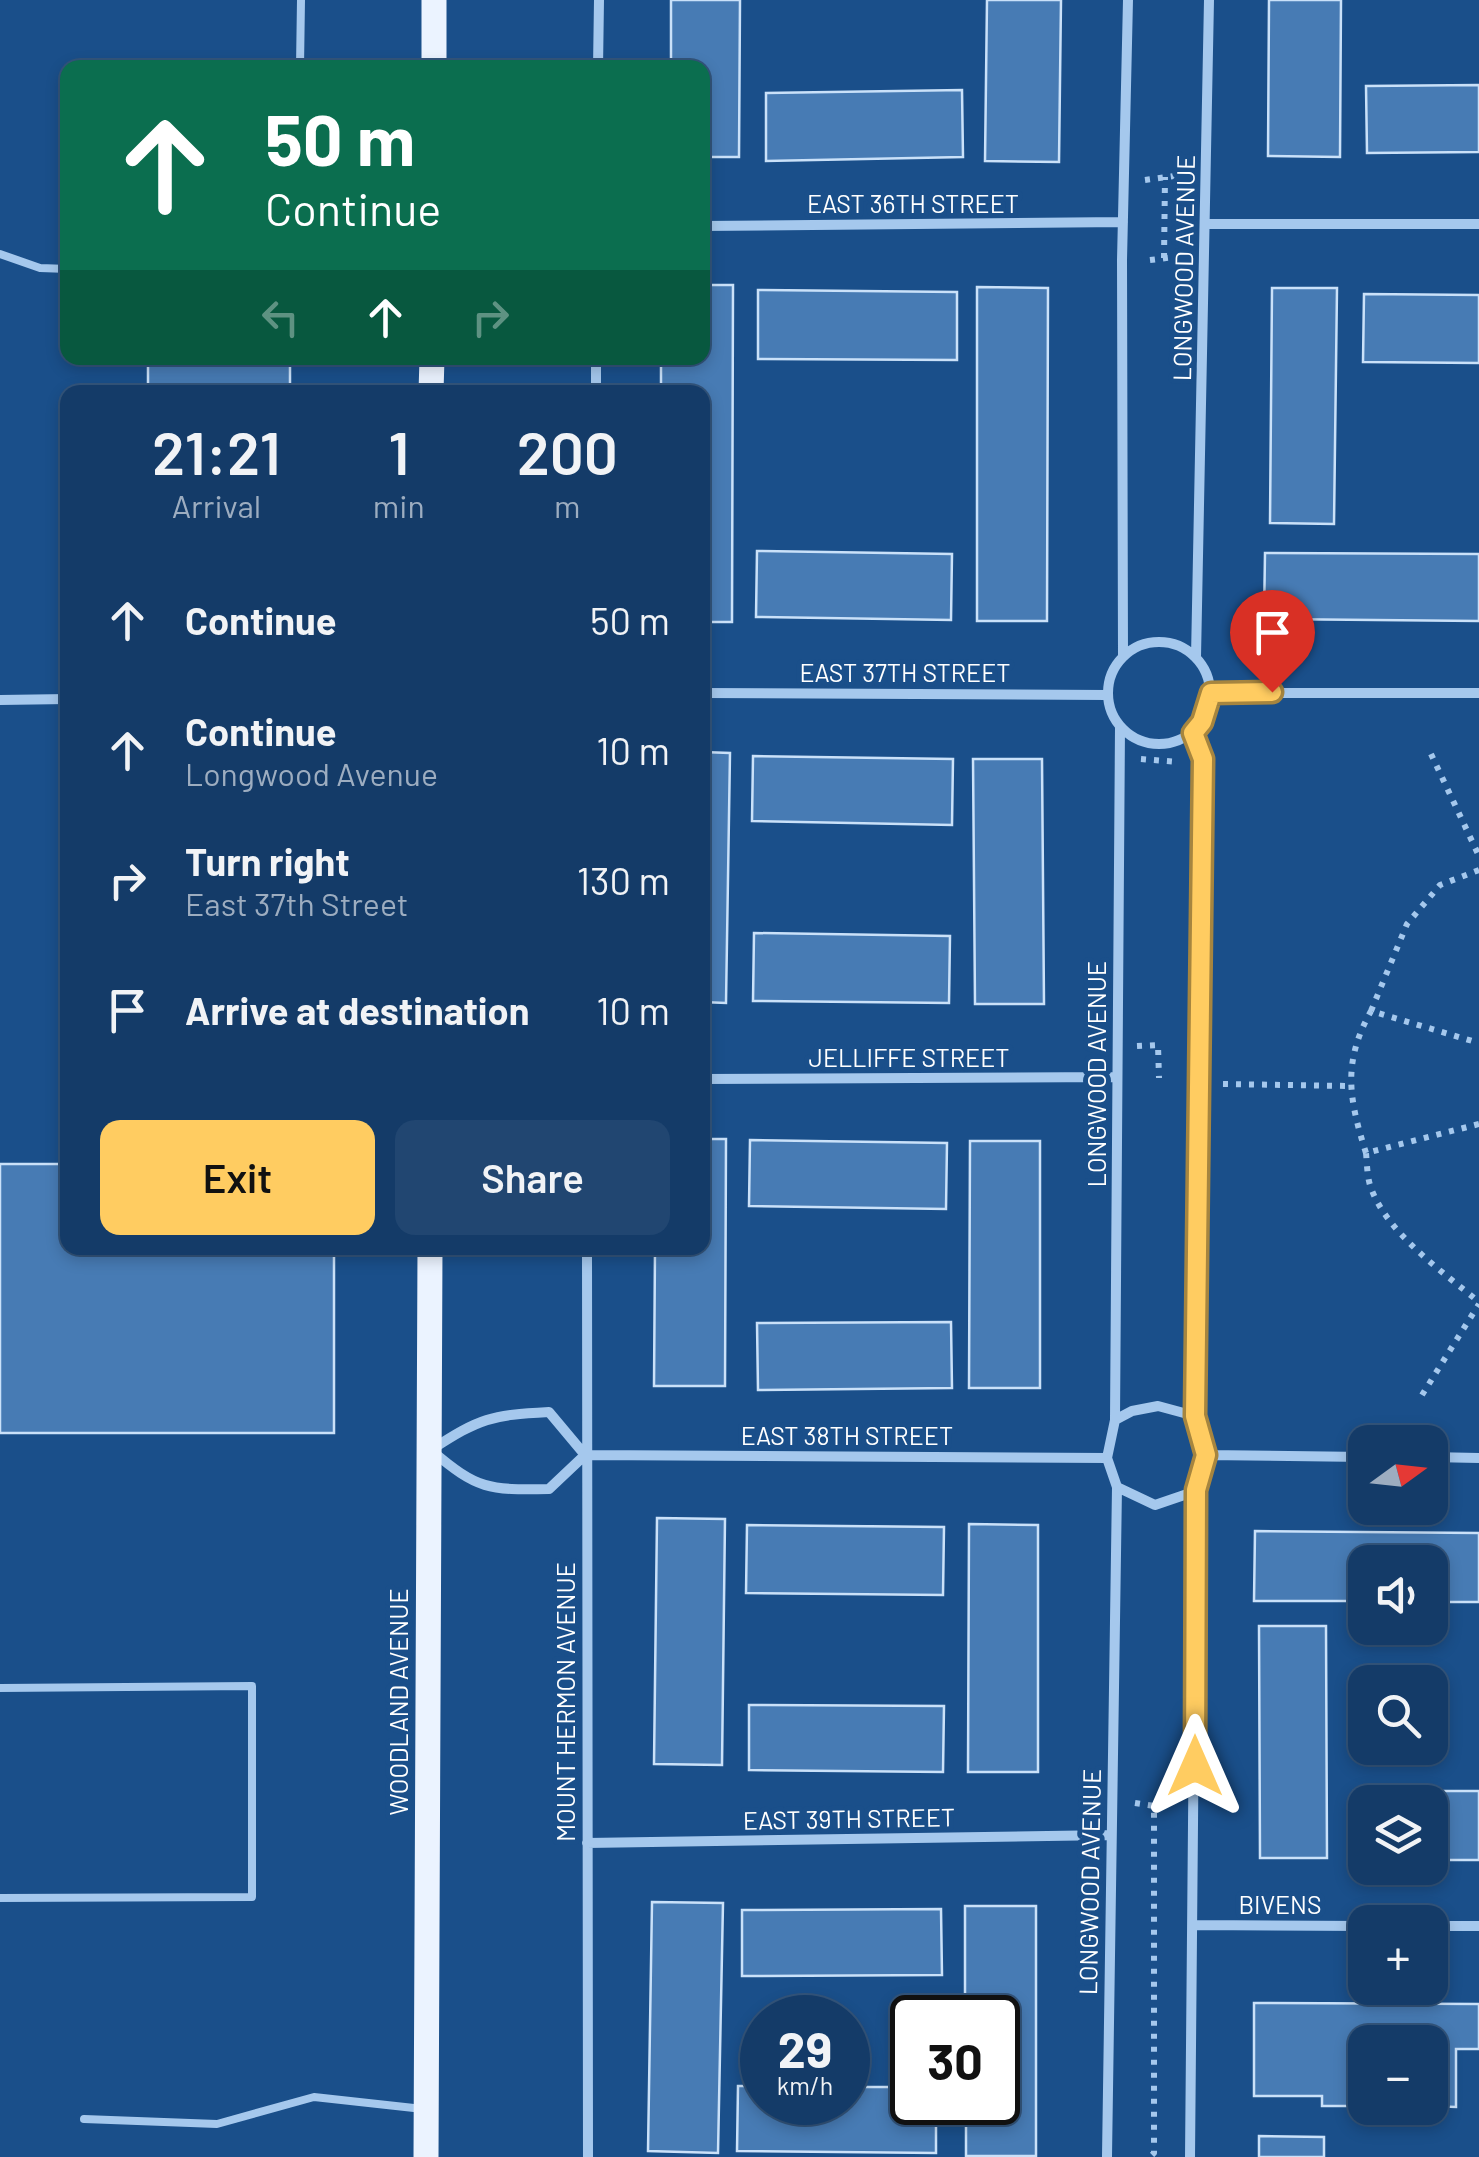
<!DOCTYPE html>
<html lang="en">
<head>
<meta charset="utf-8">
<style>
  body { margin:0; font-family:Barlow,sans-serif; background:#214671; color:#f1f3f6; height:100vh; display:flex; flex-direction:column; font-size:38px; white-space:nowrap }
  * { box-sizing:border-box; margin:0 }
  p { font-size:32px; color:#9dadc0 }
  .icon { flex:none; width:55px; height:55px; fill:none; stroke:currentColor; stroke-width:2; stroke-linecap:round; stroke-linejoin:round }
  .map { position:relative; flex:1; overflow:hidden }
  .side { position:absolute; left:60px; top:385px; width:650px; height:870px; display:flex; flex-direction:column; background:#143b68; border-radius:20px; box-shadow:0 5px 15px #0003,0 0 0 2px #33557c }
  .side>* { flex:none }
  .banner { position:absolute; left:60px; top:60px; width:650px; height:305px; border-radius:20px; box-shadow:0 5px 15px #0003,0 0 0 2px #33557c; background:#0b6e4f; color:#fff; overflow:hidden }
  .needle { width:65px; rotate:75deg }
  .fabs { position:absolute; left:1348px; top:1425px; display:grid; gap:20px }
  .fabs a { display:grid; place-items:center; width:100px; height:100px; border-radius:20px; background:#143b68; box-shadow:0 5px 15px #0003,0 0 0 2px #33557c; font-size:50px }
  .speed { position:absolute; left:740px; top:1995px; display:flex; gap:20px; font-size:50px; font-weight:700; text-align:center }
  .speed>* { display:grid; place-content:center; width:130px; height:130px; border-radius:50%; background:#143b68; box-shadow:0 5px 15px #0003,0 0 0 2px #33557c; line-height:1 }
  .speed small { font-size:25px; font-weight:400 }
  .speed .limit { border:5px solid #111; border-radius:15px; background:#fff; color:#111 }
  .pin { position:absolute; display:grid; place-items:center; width:85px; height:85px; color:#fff; margin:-102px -42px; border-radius:50% 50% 50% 0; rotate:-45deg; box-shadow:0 0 10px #0007 }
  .pin .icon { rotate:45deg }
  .me { position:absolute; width:110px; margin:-55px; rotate:0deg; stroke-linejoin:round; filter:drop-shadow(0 0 8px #0008) }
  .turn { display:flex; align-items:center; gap:35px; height:210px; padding:0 40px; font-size:45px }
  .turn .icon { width:130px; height:130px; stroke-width:2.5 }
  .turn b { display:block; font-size:70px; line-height:85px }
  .lanes { display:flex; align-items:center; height:95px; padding:0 40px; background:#0003; justify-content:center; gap:50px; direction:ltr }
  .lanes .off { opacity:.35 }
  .eta { display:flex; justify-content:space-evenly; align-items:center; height:170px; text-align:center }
  .eta b { font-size:60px; font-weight:600; line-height:70px }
  .cta { display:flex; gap:20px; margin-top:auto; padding:20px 40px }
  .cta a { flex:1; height:115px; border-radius:20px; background:#ffcc61; color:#111; font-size:40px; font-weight:600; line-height:115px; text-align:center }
  .cta a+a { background:#214671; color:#f1f3f6 }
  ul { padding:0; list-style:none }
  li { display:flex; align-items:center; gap:30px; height:130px; padding:0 40px }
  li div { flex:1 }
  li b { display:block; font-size:38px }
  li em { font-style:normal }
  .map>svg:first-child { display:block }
  .building { fill:#477bb4; stroke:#cae1f9; stroke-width:2.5 }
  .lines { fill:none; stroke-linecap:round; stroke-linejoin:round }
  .path { stroke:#a5c8ed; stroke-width:6; stroke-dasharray:5 8; stroke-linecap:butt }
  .lane { stroke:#a5c8ed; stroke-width:8 }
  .street { stroke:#a5c8ed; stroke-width:10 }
  .primary { stroke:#ebf3ff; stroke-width:25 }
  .route-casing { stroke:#a6853f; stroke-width:25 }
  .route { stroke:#ffcc61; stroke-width:18 }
  .labels { text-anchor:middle; stroke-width:10; stroke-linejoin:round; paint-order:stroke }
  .street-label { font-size:25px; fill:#fff; stroke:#1a4f8a }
</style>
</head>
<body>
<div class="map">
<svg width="1479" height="2157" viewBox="0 0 1479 2157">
  <rect width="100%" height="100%" fill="#1a4f8a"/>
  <path class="building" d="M 671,0 L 740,0 L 739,157 L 702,157 L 702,68 L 671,68 Z
    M 987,0 L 1061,0 L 1059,162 L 985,161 Z
    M 1269,0 L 1341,0 L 1340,157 L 1268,156 Z
    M 1479,85 L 1479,152 L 1367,153 L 1366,86 Z
    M 962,90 L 963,157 L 766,161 L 766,93 Z
    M 702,285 L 733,285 L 732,622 L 702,622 L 702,392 L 661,392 L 661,358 L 702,358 Z
    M 977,287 L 1048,288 L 1047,621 L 977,621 Z
    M 1272,288 L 1337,288 L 1334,524 L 1270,523 Z
    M 758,290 L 957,292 L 957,360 L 758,359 Z
    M 1364,294 L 1479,295 L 1479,363 L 1363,362 Z
    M 148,360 L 290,360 L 290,392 L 148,392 Z
    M 757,551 L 952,554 L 951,620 L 756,617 Z
    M 1265,553 L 1479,554 L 1479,621 L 1264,619 Z
    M 702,752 L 730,753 L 726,1003 L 702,1002 Z
    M 753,756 L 953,759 L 952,825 L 752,821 Z
    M 973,759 L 1042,759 L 1044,1004 L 975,1004 Z
    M 754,933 L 950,936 L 949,1003 L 753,1001 Z
    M 702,1139 L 726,1139 L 725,1386 L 654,1386 L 655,1248 L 702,1248 Z
    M 750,1140 L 947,1143 L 946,1209 L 749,1206 Z
    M 970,1141 L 1040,1141 L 1040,1388 L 969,1388 Z
    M 0,1164 L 68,1164 L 68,1248 L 334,1248 L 334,1433 L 0,1433 Z
    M 951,1322 L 952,1388 L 758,1390 L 757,1323 Z
    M 657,1518 L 725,1519 L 722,1765 L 654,1764 Z
    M 969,1524 L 1038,1525 L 1038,1772 L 968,1772 Z
    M 747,1525 L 944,1527 L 943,1595 L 746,1593 Z
    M 1255,1531 L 1479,1533 L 1479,1602 L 1430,1602 L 1430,1562 L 1365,1562 L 1365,1601 L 1254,1601 Z
    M 1259,1626 L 1326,1626 L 1327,1858 L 1260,1858 Z
    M 749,1705 L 944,1706 L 943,1772 L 749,1770 Z
    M 1354,1791 L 1479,1791 L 1479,1860 L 1430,1860 L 1430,1802 L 1365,1802 L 1365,1860 L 1354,1860 Z
    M 652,1902 L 723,1903 L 718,2153 L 648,2151 Z
    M 965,1906 L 1036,1906 L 1036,2156 L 966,2156 L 966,2102 L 998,2102 L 998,2018 L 965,2018 Z
    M 941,1909 L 942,1975 L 742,1976 L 742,1910 Z
    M 1254,2003 L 1479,2004 L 1479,2049 L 1456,2049 L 1456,2107 L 1430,2106 L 1430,2042 L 1365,2042 L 1365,2106 L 1322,2106 L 1322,2096 L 1254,2096 Z
    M 738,2086 L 762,2086 L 762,2102 L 848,2102 L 848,2087 L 912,2087 L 912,2102 L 936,2102 L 936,2153 L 737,2151 Z
    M 1259,2136 L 1324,2137 L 1324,2157 L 1259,2157 Z"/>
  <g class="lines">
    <path class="path" d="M 1145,180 L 1182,175
      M 1164,258 L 1165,177
      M 1150,260 L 1183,256
      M 1431,754 L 1479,856
      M 1141,759 L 1179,762
      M 1371,1011 L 1407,924 L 1440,885 L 1479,870
      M 1137,1046 L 1158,1045 L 1159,1078
      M 1223,1084 L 1350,1086
      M 1479,1124 L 1366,1153 C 1367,1163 1367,1175 1370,1185 C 1385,1232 1443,1272 1479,1302
      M 1366,1153 C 1349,1099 1342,1063 1371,1011 L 1479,1043
      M 1422,1395 L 1479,1304
      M 1135,1803 L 1154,1806 L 1154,2153 L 1150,2157"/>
    <path class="lane" d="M 301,0 L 300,67 L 329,68
      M 0,254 L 40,268 L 68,269
      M 0,1688 L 252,1686 L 252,1897 L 0,1898
      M 84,2119 L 217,2124 L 314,2097 L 423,2109"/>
    <path class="street" d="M 598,68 L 599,0
      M 1205,224 L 1479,224
      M 702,226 L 1123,222
      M 596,358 L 596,392
      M1108 693a51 51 0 1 1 102 0a51 51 0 1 1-102 0Z
      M 1123,657 L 1122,260 L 1128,0
      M 1196,657 L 1209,0
      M 702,693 L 1108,695
      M 1211,693 L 1479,693
      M 0,700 L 68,699
      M 1193,733 L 1203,759 L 1195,1416
      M 702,1079 L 1116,1077
      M 587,1248 L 588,2157
      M 1158,1406 L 1195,1416 L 1206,1455 L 1196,1491 L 1155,1505 L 1117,1487 L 1107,1458 L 1115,1420 L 1132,1411 Z
      M 1115,1420 L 1120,727
      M 585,1455 L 549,1412 C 491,1415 480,1418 431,1450 C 478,1490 488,1490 549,1489 L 585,1455 L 1107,1458
      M 1206,1455 L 1365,1457
      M 1430,1457 L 1479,1458
      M 587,1843 L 1111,1835
      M 1194,1925 L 1365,1926
      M 1430,1926 L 1479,1926
      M 1107,2157 L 1117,1487
      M 1190,2157 L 1196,1491"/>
    <path class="primary" d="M 434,68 L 434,0
      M 431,392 L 432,358
      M 426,2157 L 430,1248"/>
  </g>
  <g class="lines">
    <g class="route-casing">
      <path id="route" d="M 1195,1766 L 1196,1490 L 1206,1455 L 1195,1416 L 1203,759 L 1193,733 L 1202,722 L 1211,693 L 1272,692"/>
    </g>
    <use href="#route" class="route"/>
  </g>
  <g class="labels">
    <g class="street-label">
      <text x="913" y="213">EAST 36TH STREET</text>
      <text transform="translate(1184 268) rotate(-89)" y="9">LONGWOOD AVENUE</text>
      <text x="905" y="682">EAST 37TH STREET</text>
      <text x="909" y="1067">JELLIFFE STREET</text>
      <text transform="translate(1097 1074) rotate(-90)" y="9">LONGWOOD AVENUE</text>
      <text x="847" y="1445">EAST 38TH STREET</text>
      <text transform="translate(399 1702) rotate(-90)" y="9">WOODLAND AVENUE</text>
      <text transform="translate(566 1702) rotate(-90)" y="9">MOUNT HERMON AVENUE</text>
      <text transform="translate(849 1819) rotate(-1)" y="9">EAST 39TH STREET</text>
      <text transform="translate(1090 1882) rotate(-89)" y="9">LONGWOOD AVENUE</text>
      <text x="1280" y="1914">BIVENS</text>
    </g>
  </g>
</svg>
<div class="fabs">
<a><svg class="needle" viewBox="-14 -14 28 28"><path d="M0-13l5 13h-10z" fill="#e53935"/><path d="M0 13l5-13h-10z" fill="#9dadc0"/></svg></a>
<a><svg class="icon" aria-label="sound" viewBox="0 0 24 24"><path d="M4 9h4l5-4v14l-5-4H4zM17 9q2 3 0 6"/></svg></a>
<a><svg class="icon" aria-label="search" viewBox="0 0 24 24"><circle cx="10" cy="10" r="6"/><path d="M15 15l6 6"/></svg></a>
<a><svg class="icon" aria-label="layers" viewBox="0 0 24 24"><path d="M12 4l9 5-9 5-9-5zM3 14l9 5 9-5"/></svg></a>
<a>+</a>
<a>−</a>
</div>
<div class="speed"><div>29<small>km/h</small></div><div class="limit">30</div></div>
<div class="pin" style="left:1272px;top:692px;background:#d93025"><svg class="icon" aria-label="arrive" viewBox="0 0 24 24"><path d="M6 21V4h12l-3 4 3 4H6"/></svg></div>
<svg class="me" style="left:1195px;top:1766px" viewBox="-20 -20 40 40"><path d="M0-17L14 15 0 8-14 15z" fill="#ffcc61" stroke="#fff" stroke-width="4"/></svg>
<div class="banner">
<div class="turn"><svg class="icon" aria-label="ahead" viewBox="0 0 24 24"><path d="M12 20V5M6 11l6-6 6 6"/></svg><div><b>50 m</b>Continue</div></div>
<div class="lanes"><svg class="icon off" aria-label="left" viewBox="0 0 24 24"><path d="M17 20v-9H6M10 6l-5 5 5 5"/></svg><svg class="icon" aria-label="ahead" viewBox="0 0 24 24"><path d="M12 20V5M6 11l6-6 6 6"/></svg><svg class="icon off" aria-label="right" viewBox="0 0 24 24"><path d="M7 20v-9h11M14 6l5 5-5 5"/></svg></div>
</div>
<section class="side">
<div class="eta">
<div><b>21:21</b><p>Arrival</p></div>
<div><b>1</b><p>min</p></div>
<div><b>200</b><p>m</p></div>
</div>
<ul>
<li><svg class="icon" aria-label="ahead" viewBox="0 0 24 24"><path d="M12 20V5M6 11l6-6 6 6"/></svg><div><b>Continue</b></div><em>50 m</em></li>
<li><svg class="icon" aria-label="ahead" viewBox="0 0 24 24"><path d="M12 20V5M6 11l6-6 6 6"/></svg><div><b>Continue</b><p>Longwood Avenue</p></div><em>10 m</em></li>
<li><svg class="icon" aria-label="right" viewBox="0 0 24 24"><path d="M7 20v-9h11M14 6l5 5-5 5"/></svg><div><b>Turn right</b><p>East 37th Street</p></div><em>130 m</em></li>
<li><svg class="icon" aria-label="arrive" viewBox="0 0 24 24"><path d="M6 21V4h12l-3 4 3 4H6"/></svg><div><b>Arrive at destination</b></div><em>10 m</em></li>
</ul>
<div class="cta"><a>Exit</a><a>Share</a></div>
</section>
</div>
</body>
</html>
